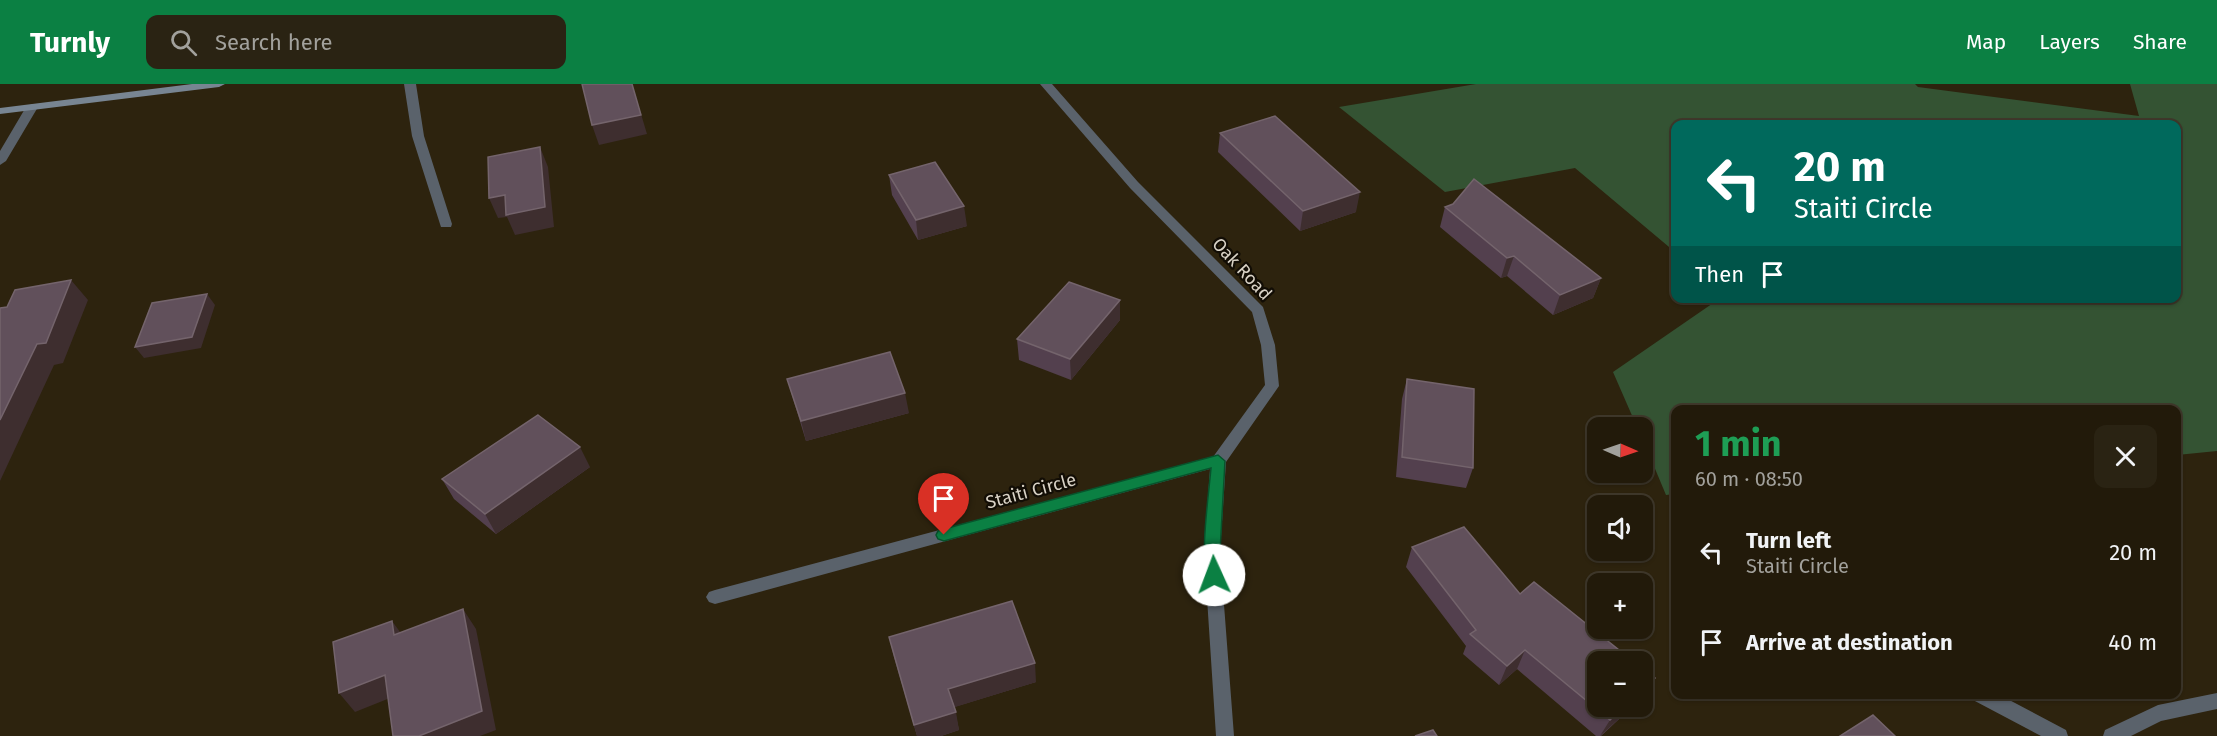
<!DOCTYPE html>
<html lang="en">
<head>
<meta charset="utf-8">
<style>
  body { margin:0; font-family:"Fira Sans",sans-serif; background:#2a2313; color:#f1f3f6; height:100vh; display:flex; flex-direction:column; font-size:22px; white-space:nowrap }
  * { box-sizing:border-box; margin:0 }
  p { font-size:20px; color:#a2a19c }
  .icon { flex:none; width:33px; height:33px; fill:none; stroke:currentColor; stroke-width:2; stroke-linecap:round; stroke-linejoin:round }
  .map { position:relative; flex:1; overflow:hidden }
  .details { position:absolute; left:1671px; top:321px; width:510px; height:294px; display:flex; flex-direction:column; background:#221a0a; border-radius:12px; box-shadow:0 2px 4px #0004,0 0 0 2px #3f382b }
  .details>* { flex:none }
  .top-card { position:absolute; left:1671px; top:36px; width:510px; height:183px; border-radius:12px; box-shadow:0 2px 4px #0004,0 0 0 2px #3f382b; background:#00695c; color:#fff; overflow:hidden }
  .needle { width:39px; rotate:92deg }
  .tools { position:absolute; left:1587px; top:333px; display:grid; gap:12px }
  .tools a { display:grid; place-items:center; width:66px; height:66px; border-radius:12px; background:#221a0a; box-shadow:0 2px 4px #0004,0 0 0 2px #3f382b; font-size:30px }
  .pin { position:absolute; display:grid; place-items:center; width:51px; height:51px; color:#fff; margin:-62px -26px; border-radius:50% 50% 50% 0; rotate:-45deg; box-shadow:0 0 6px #0007 }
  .pin .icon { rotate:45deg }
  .me { position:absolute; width:66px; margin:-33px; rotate:358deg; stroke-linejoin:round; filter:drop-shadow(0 0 4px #0008) }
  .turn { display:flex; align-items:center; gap:21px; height:126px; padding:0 24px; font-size:27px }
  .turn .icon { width:78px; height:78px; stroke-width:2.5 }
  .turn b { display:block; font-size:42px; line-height:51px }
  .then { display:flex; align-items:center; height:57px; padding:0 24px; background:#0003; gap:12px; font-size:22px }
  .round { display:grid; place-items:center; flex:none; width:63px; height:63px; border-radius:12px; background:#2a2313 }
  .head { display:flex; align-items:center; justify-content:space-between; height:102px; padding:0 24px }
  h1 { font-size:36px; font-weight:700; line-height:45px; color:#1e9e55 }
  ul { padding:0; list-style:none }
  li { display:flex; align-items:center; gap:18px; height:90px; padding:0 24px }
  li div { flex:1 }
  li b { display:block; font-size:22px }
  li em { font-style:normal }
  header { display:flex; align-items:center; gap:36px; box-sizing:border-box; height:84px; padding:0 30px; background:#0b8043; color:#fff }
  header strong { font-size:28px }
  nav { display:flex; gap:33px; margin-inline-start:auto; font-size:21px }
  .search { width:420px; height:54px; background:#2a2313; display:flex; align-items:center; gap:15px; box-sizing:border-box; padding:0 21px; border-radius:12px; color:#a2a19c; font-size:22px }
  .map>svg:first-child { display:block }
  .forest { fill:#345333 }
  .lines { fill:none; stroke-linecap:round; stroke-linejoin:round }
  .service { fill:#5a626b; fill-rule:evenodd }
  .minor { fill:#5a626b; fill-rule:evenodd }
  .secondary { fill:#788592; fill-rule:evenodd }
  .wall { fill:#53404e }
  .shaded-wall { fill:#3e2e2f }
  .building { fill:#61505b; stroke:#74646c; stroke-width:1.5 }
  .route { fill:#0b8043; stroke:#07532c; stroke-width:1.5 }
  .labels { text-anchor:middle; stroke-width:4.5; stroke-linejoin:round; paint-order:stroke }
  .street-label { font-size:18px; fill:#d9d2c6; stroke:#120d05 }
</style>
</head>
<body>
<header>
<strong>Turnly</strong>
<div class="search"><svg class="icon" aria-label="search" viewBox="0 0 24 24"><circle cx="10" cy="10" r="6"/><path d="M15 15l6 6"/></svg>Search here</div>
<nav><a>Map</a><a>Layers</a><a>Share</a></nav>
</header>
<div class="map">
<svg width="2217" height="652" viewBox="0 0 2217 652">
  <rect width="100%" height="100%" fill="#2d230e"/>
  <path class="forest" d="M 1476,0 L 1915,0 L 1918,3 L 2139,32 L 2130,0 L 2217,0 L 2217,367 L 2177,371 L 2176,326 L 1676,326 L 1675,410 L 1666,411 L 1643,356 L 1642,344 L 1637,343 L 1613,288 L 1719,215 L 2176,214 L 2176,40 L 1676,40 L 1675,168 L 1575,84 L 1445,108 L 1339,23 Z"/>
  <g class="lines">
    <path class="service" d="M 404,0 L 416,0 L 424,52 L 452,140 L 451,143 L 441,143 L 440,140 L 412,52 Z"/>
    <path class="minor" d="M 1040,0 L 1052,0 L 1138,98 L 1263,223 L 1275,261 L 1279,302 L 1226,378 L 1220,468 L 1234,652 L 1216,652 L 1204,468 L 1210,385 L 715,520 L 709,518 L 706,513 L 709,508 L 715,506 L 1213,373 L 1265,301 L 1261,261 L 1252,228 L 1130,104 Z
      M 32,20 L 38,23 L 6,77 L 0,81 L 0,67 L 26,23 Z
      M 2217,609 L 2217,625 L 2161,637 L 2131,652 L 2103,652 L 2105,646 L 2158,621 Z
      M 1971,610 L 1998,610 L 2066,646 L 2068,652 L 2041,652 L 1973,616 Z"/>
    <path class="secondary" d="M 192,0 L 225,0 L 219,3 L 0,30 L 0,24 Z"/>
  </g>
  <path class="wall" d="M 1220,49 L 1356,128 L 1300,147 L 1218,68 Z
    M 889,91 L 967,142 L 918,156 L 892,111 Z
    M 1445,123 L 1601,194 L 1593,214 L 1553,231 L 1507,192 L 1501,194 L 1440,143 Z
    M 1120,216 L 1120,236 L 1071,296 L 1019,276 L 1017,255 Z
    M 787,295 L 909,329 L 806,357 Z
    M 1407,295 L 1473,384 L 1466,404 L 1396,393 L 1402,315 Z
    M 590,383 L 496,450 L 454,415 L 442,395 Z
    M 1412,463 L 1598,622 L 1633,622 L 1601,652 L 1596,652 L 1517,585 L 1499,601 L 1463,570 L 1466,562 L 1406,483 Z
    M 889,553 L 1036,598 L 954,623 L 959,646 L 941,652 L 917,652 L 894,573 Z"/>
  <path class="shaded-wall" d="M 632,0 L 647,50 L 599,61 L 592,41 Z
    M 540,63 L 548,83 L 554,143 L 515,151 L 507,133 L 498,134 L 489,114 Z
    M 1360,108 L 1356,128 L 1300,147 L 1303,127 Z
    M 964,122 L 967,142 L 918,156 L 916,136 Z
    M 1514,172 L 1507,192 L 1501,194 L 1507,174 Z
    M 1601,194 L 1593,214 L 1553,231 L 1560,211 Z
    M 71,196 L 88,216 L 63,279 L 54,281 L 0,397 L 0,336 L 37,260 Z
    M 207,210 L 215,221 L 201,264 L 144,274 L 135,263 Z
    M 1120,216 L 1120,236 L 1071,296 L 1070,275 Z
    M 905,309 L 909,329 L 806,357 L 801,337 Z
    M 580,363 L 590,383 L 496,450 L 485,430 Z
    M 463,525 L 476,545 L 496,646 L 480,652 L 419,652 Z
    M 392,537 L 406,556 L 394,551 Z
    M 1525,566 L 1517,585 L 1499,601 L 1507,582 Z
    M 1035,579 L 1036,598 L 952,624 L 948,605 Z
    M 385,591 L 400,610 L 355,628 L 339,609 Z
    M 1655,594 L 1642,614 L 1642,605 Z
    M 1624,622 L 1633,622 L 1600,652 L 1610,636 Z
    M 956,628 L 959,646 L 941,652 L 917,652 L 914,641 Z"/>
  <path class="building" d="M 582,0 L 632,0 L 641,31 L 592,41 Z
    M 1275,32 L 1360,108 L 1303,127 L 1220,49 Z
    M 540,63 L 545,123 L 506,131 L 505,111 L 489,114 L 488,73 Z
    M 935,78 L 964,122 L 916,136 L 889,91 Z
    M 1474,95 L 1601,194 L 1560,211 L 1514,172 L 1507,174 L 1445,123 L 1453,120 Z
    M 71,196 L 46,259 L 37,260 L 0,336 L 0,224 L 7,223 L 15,206 Z
    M 1069,198 L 1120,216 L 1070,275 L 1017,255 Z
    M 207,210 L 192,253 L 135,263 L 152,219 Z
    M 890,268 L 905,309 L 801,337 L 787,295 Z
    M 1407,295 L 1474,305 L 1473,384 L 1402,373 Z
    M 538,331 L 580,363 L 485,430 L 442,395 Z
    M 1464,443 L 1520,510 L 1534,498 L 1634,578 L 1598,578 L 1598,622 L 1624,622 L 1610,636 L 1525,566 L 1507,582 L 1470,550 L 1476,546 L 1412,463 Z
    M 1012,517 L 1035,579 L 948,605 L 956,628 L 914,641 L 889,553 Z
    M 463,525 L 482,627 L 419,652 L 393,652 L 385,591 L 339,609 L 333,558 L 392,537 L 394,551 Z
    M 1642,584 L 1655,594 L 1642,605 Z
    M 1873,631 L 1895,652 L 1840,652 Z
    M 1433,646 L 1437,652 L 1415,652 Z"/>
  <path class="route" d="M 1218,371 L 1225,377 L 1220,468 L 1222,491 L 1219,496 L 1214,497 L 1208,496 C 1199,477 1209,408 1211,384 L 944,457 L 938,455 L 936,451 L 938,447 L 944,445 Z"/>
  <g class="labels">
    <g class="street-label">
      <text transform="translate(1242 185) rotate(47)" y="6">Oak Road</text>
      <text transform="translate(1031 407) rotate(-15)" y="6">Staiti Circle</text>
    </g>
  </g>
</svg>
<div class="tools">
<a><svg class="needle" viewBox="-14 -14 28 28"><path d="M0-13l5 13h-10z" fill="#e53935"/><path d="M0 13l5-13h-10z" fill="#a2a19c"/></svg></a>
<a><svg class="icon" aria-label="sound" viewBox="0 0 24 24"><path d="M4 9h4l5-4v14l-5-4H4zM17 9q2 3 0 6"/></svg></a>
<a>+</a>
<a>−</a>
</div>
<div class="pin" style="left:944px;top:451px;background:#d93025"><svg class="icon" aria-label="arrive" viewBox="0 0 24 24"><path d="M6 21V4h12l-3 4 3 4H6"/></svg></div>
<svg class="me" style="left:1214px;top:491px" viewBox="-20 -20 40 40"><circle r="19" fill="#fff"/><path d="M0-13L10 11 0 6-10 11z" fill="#0b8043"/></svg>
<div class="top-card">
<div class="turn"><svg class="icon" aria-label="left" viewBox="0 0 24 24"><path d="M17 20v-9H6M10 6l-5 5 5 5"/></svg><div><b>20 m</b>Staiti Circle</div></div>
<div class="then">Then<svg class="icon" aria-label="arrive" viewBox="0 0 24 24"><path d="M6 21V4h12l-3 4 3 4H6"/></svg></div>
</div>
<section class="details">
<div class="head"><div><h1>1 min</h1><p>60 m · 08:50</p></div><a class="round"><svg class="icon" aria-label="close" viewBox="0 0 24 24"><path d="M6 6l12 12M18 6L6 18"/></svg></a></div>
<ul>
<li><svg class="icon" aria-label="left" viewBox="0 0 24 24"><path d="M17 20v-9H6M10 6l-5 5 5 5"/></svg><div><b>Turn left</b><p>Staiti Circle</p></div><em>20 m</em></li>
<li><svg class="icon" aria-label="arrive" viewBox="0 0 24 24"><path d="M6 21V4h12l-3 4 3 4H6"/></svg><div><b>Arrive at destination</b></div><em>40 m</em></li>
</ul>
</section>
</div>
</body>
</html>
